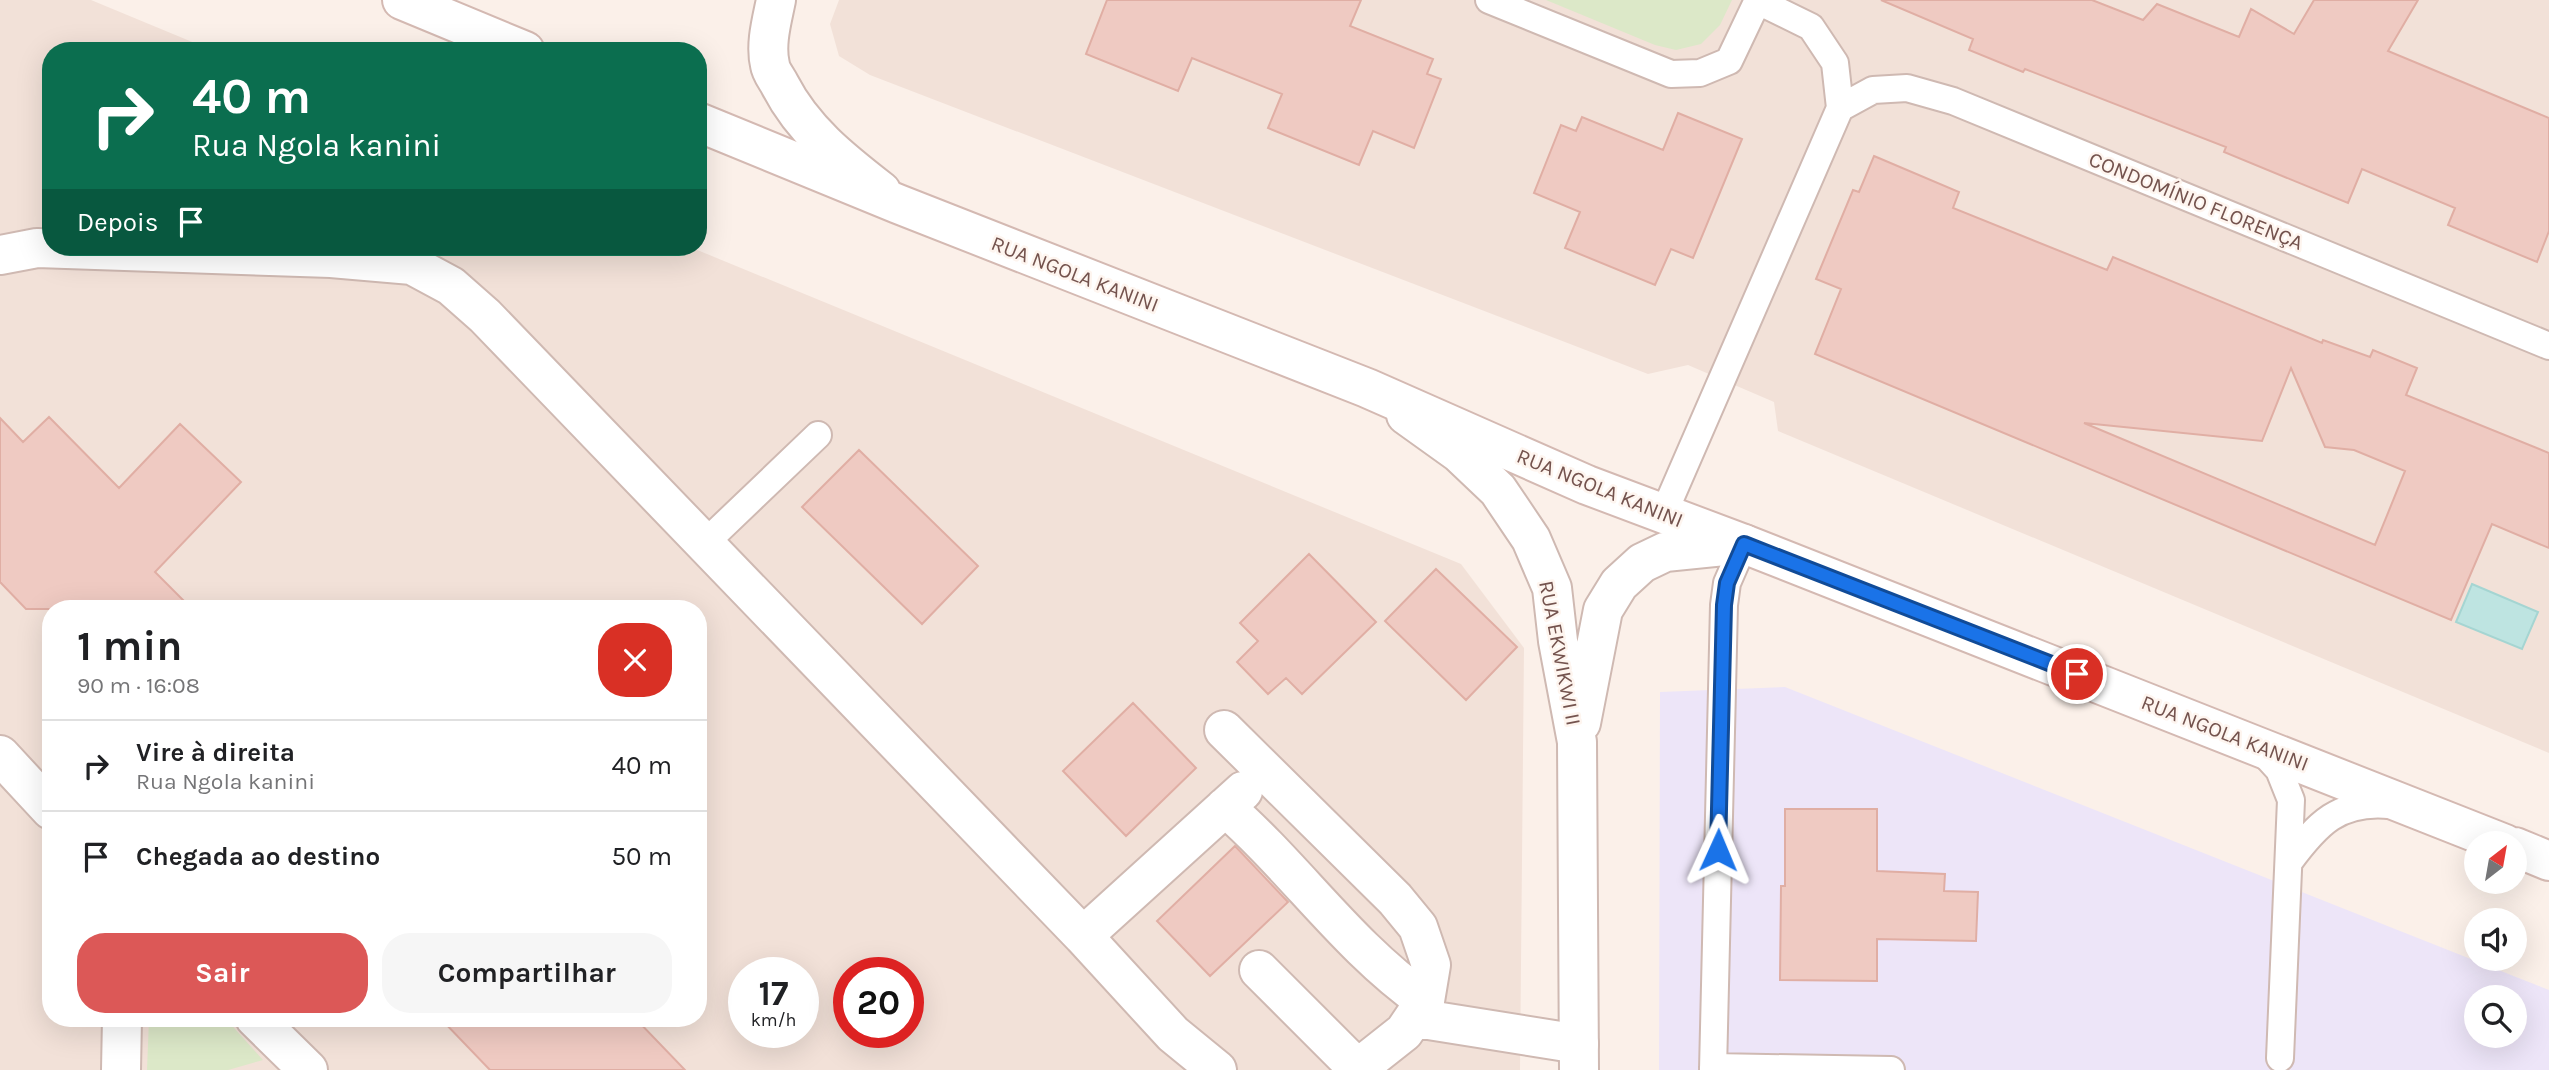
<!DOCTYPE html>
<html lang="pt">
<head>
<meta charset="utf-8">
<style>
  body { margin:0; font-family:Karla,sans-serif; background:#f6f6f6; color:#202124; height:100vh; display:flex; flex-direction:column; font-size:26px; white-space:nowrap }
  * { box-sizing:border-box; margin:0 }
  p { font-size:23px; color:#757577 }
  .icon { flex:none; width:38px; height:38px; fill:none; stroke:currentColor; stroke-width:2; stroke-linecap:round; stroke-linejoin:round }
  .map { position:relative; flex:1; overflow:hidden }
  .sheet { position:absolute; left:42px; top:600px; width:665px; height:427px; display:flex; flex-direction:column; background:#fff; border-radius:28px; box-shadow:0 7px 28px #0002 }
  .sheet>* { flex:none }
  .banner { position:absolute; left:42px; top:42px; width:665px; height:214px; border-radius:28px; box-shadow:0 7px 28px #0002; background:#0b6e4f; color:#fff; overflow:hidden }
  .needle { width:46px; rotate:31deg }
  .buttons { position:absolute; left:2464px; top:831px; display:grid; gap:14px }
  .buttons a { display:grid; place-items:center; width:63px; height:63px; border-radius:50%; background:#fff; box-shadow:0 7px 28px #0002; font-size:35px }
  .speed { position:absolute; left:728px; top:957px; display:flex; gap:14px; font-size:35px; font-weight:700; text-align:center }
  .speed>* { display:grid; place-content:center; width:91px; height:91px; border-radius:50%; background:#fff; box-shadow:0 7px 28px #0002; line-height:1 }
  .speed small { font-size:18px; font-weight:400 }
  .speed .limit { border:10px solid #d22; background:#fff; color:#111 }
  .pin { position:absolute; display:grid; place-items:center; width:60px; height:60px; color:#fff; margin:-30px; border:4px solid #fff; border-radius:50%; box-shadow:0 2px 7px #0007 }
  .me { position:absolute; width:77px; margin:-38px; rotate:1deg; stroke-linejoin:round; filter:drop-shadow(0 0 5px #0008) }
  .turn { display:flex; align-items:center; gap:24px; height:147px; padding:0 35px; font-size:32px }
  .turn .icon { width:91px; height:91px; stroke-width:2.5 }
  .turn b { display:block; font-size:49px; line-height:60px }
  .then { display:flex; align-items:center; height:66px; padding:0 35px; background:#0003; gap:14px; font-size:26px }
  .round { display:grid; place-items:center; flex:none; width:74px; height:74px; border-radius:28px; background:#f6f6f6 }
  .overview { display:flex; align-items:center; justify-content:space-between; height:119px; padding:0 35px }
  h1 { font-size:42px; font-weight:700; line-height:52px }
  .cta { display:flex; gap:14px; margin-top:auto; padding:14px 35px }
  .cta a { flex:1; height:80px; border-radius:28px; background:#dc5857; color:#fff; font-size:28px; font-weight:700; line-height:80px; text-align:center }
  .cta a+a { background:#f6f6f6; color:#202124 }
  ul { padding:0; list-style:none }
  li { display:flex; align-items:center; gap:21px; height:91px; padding:0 35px; border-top:2px solid #e0e0e0 }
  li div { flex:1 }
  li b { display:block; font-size:26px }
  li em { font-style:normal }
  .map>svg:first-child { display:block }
  .residential { fill:#f2e1d8; fill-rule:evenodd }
  .education { fill:#ede5f8; fill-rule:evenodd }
  .green { fill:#dce8c8 }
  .water { fill:#bee4e1; stroke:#a5d5d2; stroke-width:2 }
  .building { fill:#efcac2; stroke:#e0aea4; stroke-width:2; fill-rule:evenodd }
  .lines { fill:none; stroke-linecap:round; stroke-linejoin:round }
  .service-casing { stroke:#cfb9b2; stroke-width:30 }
  .minor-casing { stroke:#cfb9b2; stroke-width:42 }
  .tertiary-casing { stroke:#cfb9b2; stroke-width:42 }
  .secondary-casing { stroke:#d4b9b2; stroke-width:42 }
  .service { stroke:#fff; stroke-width:26 }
  .minor { stroke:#fff; stroke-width:38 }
  .tertiary { stroke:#fff; stroke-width:38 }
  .secondary { stroke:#fff; stroke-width:38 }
  .route-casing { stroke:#114b97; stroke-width:18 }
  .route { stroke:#1a73e8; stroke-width:12 }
  .labels { text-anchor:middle; stroke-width:5; stroke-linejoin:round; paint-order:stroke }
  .street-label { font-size:21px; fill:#74534e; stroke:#fef5ef }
</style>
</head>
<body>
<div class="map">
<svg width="2549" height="1070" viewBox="0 0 2549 1070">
  <rect width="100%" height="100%" fill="#fbf0e9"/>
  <path class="residential" d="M 0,0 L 91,0 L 214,51 L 51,51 L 51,247 L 690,247 L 1461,564 L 1524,648 L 1520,1070 L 0,1070 ZM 51,609 L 698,609 L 698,1018 L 51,1018 ZM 744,973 L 803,973 L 803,1032 L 744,1032 ZM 849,973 L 908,973 L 908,1032 L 849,1032 Z
    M 839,0 L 2549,0 L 2549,753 L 1778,431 L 1774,402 L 1688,365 L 1648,374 L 870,75 L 839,56 L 830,24 Z"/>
  <path class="education" d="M 1785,687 L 2549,990 L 2549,1070 L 1659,1070 L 1660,692 ZM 2476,998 L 2515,998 L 2515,1036 L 2476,1036 Z"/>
  <path class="green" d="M 1546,0 L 1732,0 L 1720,25 L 1701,44 L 1676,50 L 1655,45 Z
    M 149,1019 L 226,1019 L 263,1060 L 228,1070 L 147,1070 Z"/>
  <path class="water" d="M 2472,584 L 2538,612 L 2522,649 L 2456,622 Z"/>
  <path class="building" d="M 1107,0 L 1361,0 L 1350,26 L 1433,59 L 1427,74 L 1441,79 L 1414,148 L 1373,131 L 1359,165 L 1268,128 L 1282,94 L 1192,58 L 1178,91 L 1086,54 Z
    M 1881,0 L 2092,0 L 2143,20 L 2157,4 L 2239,37 L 2251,9 L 2294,34 L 2314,0 L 2418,0 L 2388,51 L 2549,118 L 2549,231 L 2537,262 L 2448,225 L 2455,208 L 2362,169 L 2348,203 L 2224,152 L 2226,147 L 2025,69 L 2023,72 L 1969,50 L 1973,39 Z
    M 1678,113 L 1742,139 L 1693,258 L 1671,249 L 1655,285 L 1565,248 L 1580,212 L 1534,193 L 1561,125 L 1576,131 L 1582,117 L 1663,150 Z
    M 1874,156 L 1959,192 L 1953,208 L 2107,270 L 2113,257 L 2322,343 L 2323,340 L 2370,357 L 2373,350 L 2417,368 L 2406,395 L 2549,453 L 2549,548 L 2492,524 L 2451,620 L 1815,354 L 1841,289 L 1816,279 L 1853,190 L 1859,192 ZM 2291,368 L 2325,447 L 2354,450 L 2405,471 L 2375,545 L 2084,423 L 2262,441 Z
    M 49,417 L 119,488 L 180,424 L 241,482 L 155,572 L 192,609 L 26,609 L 0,582 L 0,418 L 23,442 Z
    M 859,450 L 978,566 L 922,624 L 802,507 Z
    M 1309,554 L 1376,622 L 1302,694 L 1286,678 L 1268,694 L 1237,662 L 1258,641 L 1240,623 Z
    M 1436,569 L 1517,647 L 1466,700 L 1385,621 Z
    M 1133,703 L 1196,768 L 1126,836 L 1063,771 Z
    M 1785,809 L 1877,809 L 1877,871 L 1945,874 L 1944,891 L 1978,892 L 1976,941 L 1877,939 L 1877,981 L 1780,980 L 1781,886 L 1785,886 Z
    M 1235,846 L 1288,902 L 1210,976 L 1157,921 Z
    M 440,1018 L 635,1018 L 685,1070 L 490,1070 Z"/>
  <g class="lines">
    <g class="service-casing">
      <path id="service" d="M 1489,0 L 1671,74 L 1700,73 L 1729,61 L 1758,0
        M 1758,1 L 1811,27 L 1835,63 L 1840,108 L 1873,90 L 1907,88 L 1953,101 L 2549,346
        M 1663,515 L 1840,108
        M 704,544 L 818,435
        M 2259,748 L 2279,770 L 2291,800 L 2280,1058
        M 2289,862 C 2317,824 2339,800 2390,805
        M 1713,1067 L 1891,1070
        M 1713,1070 L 1724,605 L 1727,583 L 1744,544"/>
    </g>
    <g class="minor-casing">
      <path id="minor" d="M 0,255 L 37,248 L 331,258 L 412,265 L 451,286 L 485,316 L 1083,936 L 1173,1034 L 1217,1070
        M 1224,730 L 1395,899 L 1418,927 L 1431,965 L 1425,1001 L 1404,1032 L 1356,1070
        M 0,755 L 51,810
        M 1225,807 C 1295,868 1348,947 1425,1001
        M 1083,936 L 1243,791
        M 1259,970 L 1358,1069
        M 255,1018 L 308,1070
        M 1416,1018 L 1579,1044
        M 121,1070 L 122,1018"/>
    </g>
    <g class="tertiary-casing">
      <path id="tertiary" d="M 776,0 C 772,20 765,44 770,65 C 771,72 777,79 780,85 C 803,130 841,160 881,191
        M 1406,415 L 1459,453 L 1498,490 L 1531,539 L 1552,588 L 1558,641 L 1577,742 L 1579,1070
        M 1581,723 L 1603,610 L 1619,584 L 1642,563 L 1665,552 L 1744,544"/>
    </g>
    <g class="secondary-casing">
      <path id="secondary" d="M 402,0 L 525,51
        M 698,122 L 898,204 L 1367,388 L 1587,485 L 1744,544 L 2505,844
        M 2515,847 L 2549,861"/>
    </g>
    <use href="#service" class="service"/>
    <use href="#minor" class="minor"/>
    <use href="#tertiary" class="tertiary"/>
    <use href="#secondary" class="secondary"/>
  </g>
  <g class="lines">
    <g class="route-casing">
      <path id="route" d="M 1718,850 L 1724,605 L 1727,583 L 1744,544 L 2077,674"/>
    </g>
    <use href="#route" class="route"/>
  </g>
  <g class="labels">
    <g class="street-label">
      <text transform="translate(2196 201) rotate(22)" y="7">CONDOMÍNIO FLORENÇA</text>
      <text transform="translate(1075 274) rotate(21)" y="7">RUA NGOLA KANINI</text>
      <text transform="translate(1600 488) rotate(22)" y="7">RUA NGOLA KANINI</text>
      <text transform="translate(1560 653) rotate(79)" y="7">RUA EKWIKWI II</text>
      <text transform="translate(2225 733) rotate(21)" y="7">RUA NGOLA KANINI</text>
    </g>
  </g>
</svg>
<div class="buttons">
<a><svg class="needle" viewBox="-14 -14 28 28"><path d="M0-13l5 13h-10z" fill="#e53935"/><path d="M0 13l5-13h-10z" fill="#757577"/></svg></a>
<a><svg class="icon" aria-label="sound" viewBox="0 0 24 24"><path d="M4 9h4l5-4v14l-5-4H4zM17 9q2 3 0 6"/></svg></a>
<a><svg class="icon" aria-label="search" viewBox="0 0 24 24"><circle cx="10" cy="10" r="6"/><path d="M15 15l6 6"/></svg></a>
</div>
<div class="speed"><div>17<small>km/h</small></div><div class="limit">20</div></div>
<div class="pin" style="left:2077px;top:674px;background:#d93025"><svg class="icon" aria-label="arrive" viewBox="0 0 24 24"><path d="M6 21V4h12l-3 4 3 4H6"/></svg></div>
<svg class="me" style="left:1718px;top:850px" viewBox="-20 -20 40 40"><path d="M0-17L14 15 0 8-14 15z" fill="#1a73e8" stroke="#fff" stroke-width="4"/></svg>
<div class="banner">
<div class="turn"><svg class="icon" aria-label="right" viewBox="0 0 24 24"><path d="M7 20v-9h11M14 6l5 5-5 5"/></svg><div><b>40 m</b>Rua Ngola kanini</div></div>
<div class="then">Depois<svg class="icon" aria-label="arrive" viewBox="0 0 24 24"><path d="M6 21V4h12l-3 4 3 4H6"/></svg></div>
</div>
<section class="sheet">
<div class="overview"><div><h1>1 min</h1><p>90 m · 16:08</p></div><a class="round" style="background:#d93025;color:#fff"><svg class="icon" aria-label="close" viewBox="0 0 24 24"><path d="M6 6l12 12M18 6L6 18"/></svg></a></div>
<ul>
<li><svg class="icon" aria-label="right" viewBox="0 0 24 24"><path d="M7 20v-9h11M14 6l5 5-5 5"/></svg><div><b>Vire à direita</b><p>Rua Ngola kanini</p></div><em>40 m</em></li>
<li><svg class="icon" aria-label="arrive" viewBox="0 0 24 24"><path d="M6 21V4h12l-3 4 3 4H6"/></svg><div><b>Chegada ao destino</b></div><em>50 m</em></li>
</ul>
<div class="cta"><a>Sair</a><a>Compartilhar</a></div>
</section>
</div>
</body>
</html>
